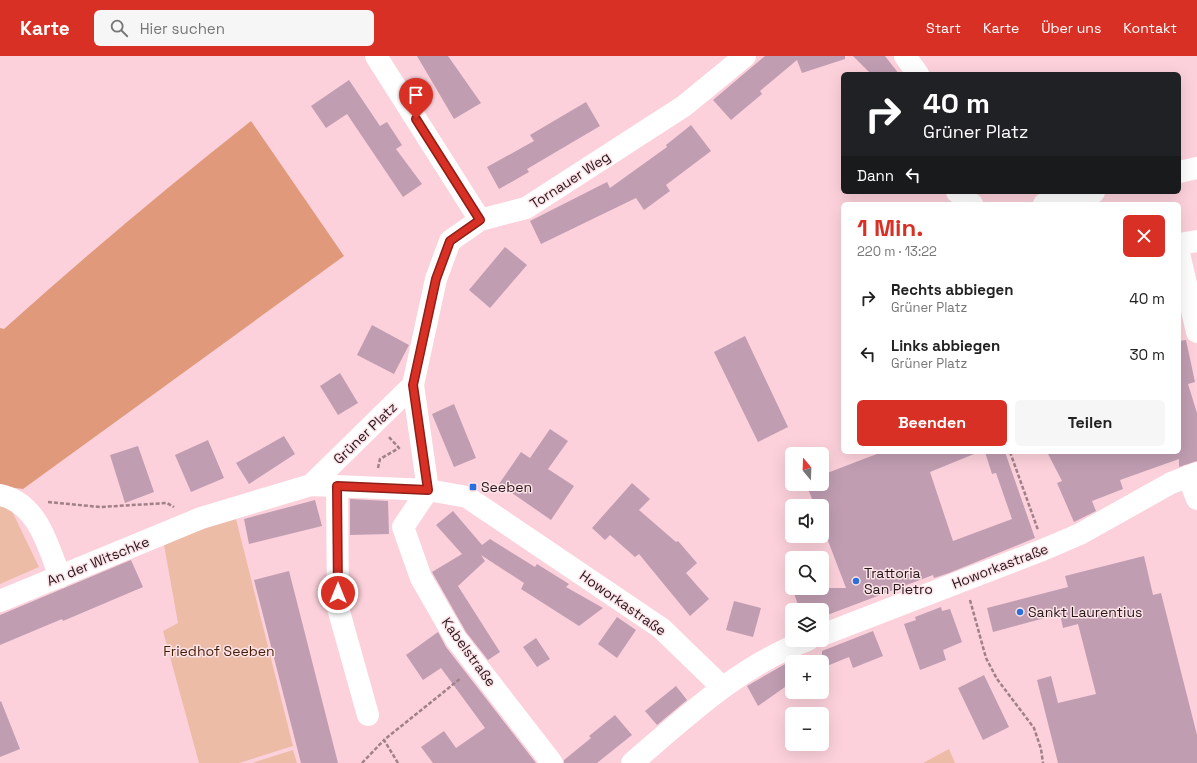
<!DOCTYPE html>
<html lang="de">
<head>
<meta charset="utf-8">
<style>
  body { margin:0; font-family:"Space Grotesk",sans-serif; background:#f6f6f6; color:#222; height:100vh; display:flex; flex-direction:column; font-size:15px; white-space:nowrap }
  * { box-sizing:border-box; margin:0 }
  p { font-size:13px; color:#767676 }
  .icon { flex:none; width:22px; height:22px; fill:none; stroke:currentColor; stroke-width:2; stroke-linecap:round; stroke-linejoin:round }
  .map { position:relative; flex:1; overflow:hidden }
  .drawer { position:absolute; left:841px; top:146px; width:340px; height:252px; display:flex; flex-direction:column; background:#fff; border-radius:6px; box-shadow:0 4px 16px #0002 }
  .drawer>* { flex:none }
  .hud { position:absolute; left:841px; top:16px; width:340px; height:122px; border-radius:6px; box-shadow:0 4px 16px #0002; background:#202124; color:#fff; overflow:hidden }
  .needle { width:26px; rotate:341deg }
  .tools { position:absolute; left:785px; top:391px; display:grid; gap:8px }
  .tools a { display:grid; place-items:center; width:44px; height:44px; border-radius:6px; background:#fff; box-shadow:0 4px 16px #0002; font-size:20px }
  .pin { position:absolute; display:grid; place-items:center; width:34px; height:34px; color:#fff; margin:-41px -17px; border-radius:50% 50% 50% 0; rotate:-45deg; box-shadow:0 0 4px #0007 }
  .pin .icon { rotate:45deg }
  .me { position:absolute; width:44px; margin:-22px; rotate:0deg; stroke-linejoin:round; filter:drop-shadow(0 0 3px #0008) }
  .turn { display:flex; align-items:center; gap:14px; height:84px; padding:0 16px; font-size:18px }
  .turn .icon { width:52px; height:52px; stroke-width:2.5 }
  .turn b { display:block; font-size:28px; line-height:34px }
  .then { display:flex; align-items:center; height:38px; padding:0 16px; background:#0003; gap:8px; font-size:15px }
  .round { display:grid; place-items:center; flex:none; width:42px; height:42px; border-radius:6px; background:#f6f6f6 }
  .head { display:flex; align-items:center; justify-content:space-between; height:68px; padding:0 16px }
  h1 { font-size:24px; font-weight:700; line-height:30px; color:#d93025 }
  .primary-button { display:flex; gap:8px; margin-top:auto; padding:8px 16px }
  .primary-button a { flex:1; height:46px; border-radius:6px; background:#d93025; color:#fff; font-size:16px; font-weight:700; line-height:46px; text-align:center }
  .primary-button a+a { background:#f6f6f6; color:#222 }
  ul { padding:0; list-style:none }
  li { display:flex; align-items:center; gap:12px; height:56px; padding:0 16px }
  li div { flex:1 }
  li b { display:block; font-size:15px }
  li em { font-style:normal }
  header { display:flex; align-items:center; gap:24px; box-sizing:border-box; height:56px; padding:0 20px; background:#d93025; color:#fff }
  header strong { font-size:19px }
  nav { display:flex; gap:22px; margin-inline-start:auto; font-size:14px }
  .search { width:280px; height:36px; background:#f6f6f6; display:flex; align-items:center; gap:10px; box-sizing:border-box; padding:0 14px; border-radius:6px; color:#767676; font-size:15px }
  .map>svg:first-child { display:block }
  .green { fill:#ecbca7 }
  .forest { fill:#e09a7b }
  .building { fill:#c09db1 }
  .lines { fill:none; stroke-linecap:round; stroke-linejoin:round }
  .path { stroke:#a08189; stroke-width:2.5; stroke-dasharray:4 2; stroke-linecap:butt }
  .minor { stroke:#fff; stroke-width:22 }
  .route-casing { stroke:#8d1f18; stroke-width:10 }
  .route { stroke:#d93025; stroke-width:7 }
  .poi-dot { fill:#2970dc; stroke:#fee4e9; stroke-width:1.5 }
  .labels { text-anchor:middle; stroke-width:3; stroke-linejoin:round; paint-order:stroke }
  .street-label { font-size:14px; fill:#26171b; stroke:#fee4e9 }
  .poi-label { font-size:14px; fill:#26171b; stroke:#fee4e9; text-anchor:start }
  .park-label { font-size:14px; fill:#471b04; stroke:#fee4e9 }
</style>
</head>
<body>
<header>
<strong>Karte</strong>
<div class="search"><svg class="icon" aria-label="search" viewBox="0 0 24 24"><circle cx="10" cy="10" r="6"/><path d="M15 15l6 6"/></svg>Hier suchen</div>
<nav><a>Start</a><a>Karte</a><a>Über uns</a><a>Kontakt</a></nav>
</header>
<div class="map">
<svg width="1197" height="707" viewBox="0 0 1197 707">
  <rect width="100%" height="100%" fill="#fcd1db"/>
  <path class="green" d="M 0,448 L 9,449 L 39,511 L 0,528 Z
    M 236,463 L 293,690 L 239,707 L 199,707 L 163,575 L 178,567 L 164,489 L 197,475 Z
    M 949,693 L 955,707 L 923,707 Z
    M 293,694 L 297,707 L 252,707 Z"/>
  <path class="forest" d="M 251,65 L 344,200 L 23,433 L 0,430 L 0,272 L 4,273 C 84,201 166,132 251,65 Z"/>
  <path class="building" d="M 417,0 L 448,0 L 481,47 L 454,63 Z
    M 765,0 L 845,0 L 845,3 L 802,17 L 797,4 L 760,35 L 762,38 L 731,64 L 713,44 Z
    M 853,0 L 885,0 L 899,18 L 871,18 Z
    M 349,24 L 380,70 L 387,66 L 402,89 L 396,93 L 422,128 L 403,141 L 347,58 L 326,72 L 311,50 Z
    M 586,46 L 600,70 L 527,113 L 529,116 L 499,133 L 487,111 L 534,85 L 530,79 Z
    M 691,69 L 711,95 L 666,129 L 670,135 L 644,154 L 636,142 L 541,188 L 530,165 L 607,126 L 610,132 L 667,91 L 666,89 Z
    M 505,191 L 527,209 L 490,252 L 469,234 Z
    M 372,269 L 409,289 L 394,318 L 357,299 Z
    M 745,280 L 788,371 L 758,386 L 714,296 Z
    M 1186,284 L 1195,326 L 1188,328 L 1197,357 L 1197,405 L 1179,411 L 1179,403 L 1120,424 L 1123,433 L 1092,445 L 1096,455 L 1074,466 L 1057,427 L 1062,425 L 1047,396 L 1179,396 L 1179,285 Z
    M 340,317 L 358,347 L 338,359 L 320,330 Z
    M 454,348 L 476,402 L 454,411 L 432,358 Z
    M 550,373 L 568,385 L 548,413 L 574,430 L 551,464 L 499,428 L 521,396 L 530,402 Z
    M 284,380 L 295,398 L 249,428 L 236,407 Z
    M 208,384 L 224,422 L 191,436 L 175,399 Z
    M 138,390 L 154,436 L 125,447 L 110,399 Z
    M 882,396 L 979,396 L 930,416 L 953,485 L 1012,463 L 996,417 L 992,418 L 985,396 L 1005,396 L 1035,482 L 949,517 L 934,522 L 933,519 L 822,561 L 822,554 L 800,554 L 792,532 L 846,532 L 822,469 L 822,450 L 815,450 L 806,428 L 822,428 L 822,419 Z
    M 632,427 L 650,443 L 639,454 L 676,486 L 678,485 L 697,507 L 686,517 L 709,543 L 690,560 L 639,498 L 635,501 L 610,479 L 605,484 L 592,472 Z
    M 350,443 L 388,445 L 389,478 L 350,479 Z
    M 315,444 L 322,470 L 249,488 L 244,463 Z
    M 453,455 L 482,489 L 490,483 L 535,511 L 537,508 L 569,528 L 566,531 L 603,552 L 579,570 L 521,533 L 524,527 L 481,499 L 485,505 L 458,530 L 500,596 L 488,604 L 466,576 L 432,516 L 462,498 L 436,469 Z
    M 1144,500 L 1153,539 L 1161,537 L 1197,679 L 1197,707 L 1058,707 L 1037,624 L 1051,620 L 1058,647 L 1096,638 L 1078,568 L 1063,572 L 1060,558 L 993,576 L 987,552 L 1068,531 L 1065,520 Z
    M 131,504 L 143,531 L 63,565 L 62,563 L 0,589 L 0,559 Z
    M 289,515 L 338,707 L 301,707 L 254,524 Z
    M 734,545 L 761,552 L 753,581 L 726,574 Z
    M 941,551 L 942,555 L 950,553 L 962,586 L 943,594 L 946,604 L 920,614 L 904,568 L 916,564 L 915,561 Z
    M 617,561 L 636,574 L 617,602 L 598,588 Z
    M 873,575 L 883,600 L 853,612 L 849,601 L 822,612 L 822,595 Z
    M 438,576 L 446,591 L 536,707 L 433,707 L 421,691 L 444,675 L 456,692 L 485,672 L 441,612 L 423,624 L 406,599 Z
    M 536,582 L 550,603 L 537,611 L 523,591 Z
    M 792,604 L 792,626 L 758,650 L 747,630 Z
    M 984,619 L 1009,671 L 983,684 L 958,632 Z
    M 676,630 L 687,644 L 657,669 L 645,655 Z
    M 1,645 L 20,693 L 0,701 L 0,646 Z
    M 615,659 L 632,679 L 597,707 L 564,707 L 564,704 L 591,682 L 589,680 Z"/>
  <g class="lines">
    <path class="path" d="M 1010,396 L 1038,474
      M 378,412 L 380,403 L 399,392 L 388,380
      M 48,446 L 100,451 L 167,447 L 174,451
      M 970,544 L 986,602 L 997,623 L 1034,672 L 1041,693 L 1043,707
      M 362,707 L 384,684
      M 398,707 L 384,684 L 461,622"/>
    <path class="minor" d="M 376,0 L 480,164
      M 905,0 L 918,18
      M 1179,116 L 1197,112
      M 957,136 L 972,148
      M 1044,148 L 1094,136
      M 1179,188 L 1197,185
      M 1179,197 L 1197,276
      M 1188,420 L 1197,443
      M 311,429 L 413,329
      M 337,430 L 338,552 L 368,659
      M 428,434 L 413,329 L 436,223 L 450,185 L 480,164 L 526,152 L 684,50 L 745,0
      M 428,434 L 403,471 L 421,522 L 456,583 L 552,707
      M 0,439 C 38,447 48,490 60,521
      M 0,545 L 201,462 L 311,429 L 428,434 L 467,441 L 661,572 L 722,631
      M 822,579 L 1045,493 L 1080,478 L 1171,427 L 1197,417
      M 632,707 C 687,660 739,610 808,584"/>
  </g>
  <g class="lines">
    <g class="route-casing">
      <path id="route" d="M 338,537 L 337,430 L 428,434 L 413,329 L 436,223 L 450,185 L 480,164 L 416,63"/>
    </g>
    <use href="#route" class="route"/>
  </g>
  <g class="poi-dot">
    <rect x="469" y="427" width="8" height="8" rx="2"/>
    <circle cx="856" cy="525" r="4"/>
    <circle cx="1020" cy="556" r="4"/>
  </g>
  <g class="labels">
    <g class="street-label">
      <text transform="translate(570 124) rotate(-33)" y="5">Tornauer Weg</text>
      <text transform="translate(365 377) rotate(-44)" y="5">Grüner Platz</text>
      <text transform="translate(98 505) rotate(-22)" y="5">An der Witschke</text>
      <text transform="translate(1000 510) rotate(-21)" y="5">Howorkastraße</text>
      <text transform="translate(623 547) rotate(35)" y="5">Howorkastraße</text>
      <text transform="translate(469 596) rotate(54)" y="5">Kabelstraße</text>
    </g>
    <g class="poi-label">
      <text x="481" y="436">Seeben</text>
      <text x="864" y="522">Trattoria<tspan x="864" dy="16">San Pietro</tspan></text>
      <text x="1028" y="561">Sankt Laurentius</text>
    </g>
    <g class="park-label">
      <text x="219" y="600">Friedhof Seeben</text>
    </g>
  </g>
</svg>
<div class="tools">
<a><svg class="needle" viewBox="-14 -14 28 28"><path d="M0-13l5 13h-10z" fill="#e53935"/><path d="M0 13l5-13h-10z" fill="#767676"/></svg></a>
<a><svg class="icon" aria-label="sound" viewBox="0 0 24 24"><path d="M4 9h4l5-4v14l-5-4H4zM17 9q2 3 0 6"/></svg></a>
<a><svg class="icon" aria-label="search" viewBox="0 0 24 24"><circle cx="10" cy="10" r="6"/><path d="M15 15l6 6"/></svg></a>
<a><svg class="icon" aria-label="layers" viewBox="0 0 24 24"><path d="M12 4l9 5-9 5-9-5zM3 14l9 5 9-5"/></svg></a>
<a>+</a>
<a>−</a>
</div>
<div class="pin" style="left:416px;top:63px;background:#d93025"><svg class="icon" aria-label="arrive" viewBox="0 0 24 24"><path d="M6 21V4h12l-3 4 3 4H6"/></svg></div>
<svg class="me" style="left:338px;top:537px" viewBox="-20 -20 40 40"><circle r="17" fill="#d93025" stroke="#fff" stroke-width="3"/><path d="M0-11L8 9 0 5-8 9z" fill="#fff"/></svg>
<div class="hud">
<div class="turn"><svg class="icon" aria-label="right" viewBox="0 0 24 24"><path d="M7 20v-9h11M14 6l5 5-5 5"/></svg><div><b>40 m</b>Grüner Platz</div></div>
<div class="then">Dann<svg class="icon" aria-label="left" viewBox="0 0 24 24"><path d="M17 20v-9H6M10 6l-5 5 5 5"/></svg></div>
</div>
<section class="drawer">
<div class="head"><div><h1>1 Min.</h1><p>220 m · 13:22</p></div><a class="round" style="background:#d93025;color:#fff"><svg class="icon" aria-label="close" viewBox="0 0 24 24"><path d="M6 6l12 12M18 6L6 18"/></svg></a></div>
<ul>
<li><svg class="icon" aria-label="right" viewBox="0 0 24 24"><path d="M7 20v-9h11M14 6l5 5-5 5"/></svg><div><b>Rechts abbiegen</b><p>Grüner Platz</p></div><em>40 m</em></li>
<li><svg class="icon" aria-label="left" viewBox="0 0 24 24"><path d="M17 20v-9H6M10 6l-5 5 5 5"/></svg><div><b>Links abbiegen</b><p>Grüner Platz</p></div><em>30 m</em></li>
</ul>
<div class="primary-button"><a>Beenden</a><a>Teilen</a></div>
</section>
</div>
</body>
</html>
